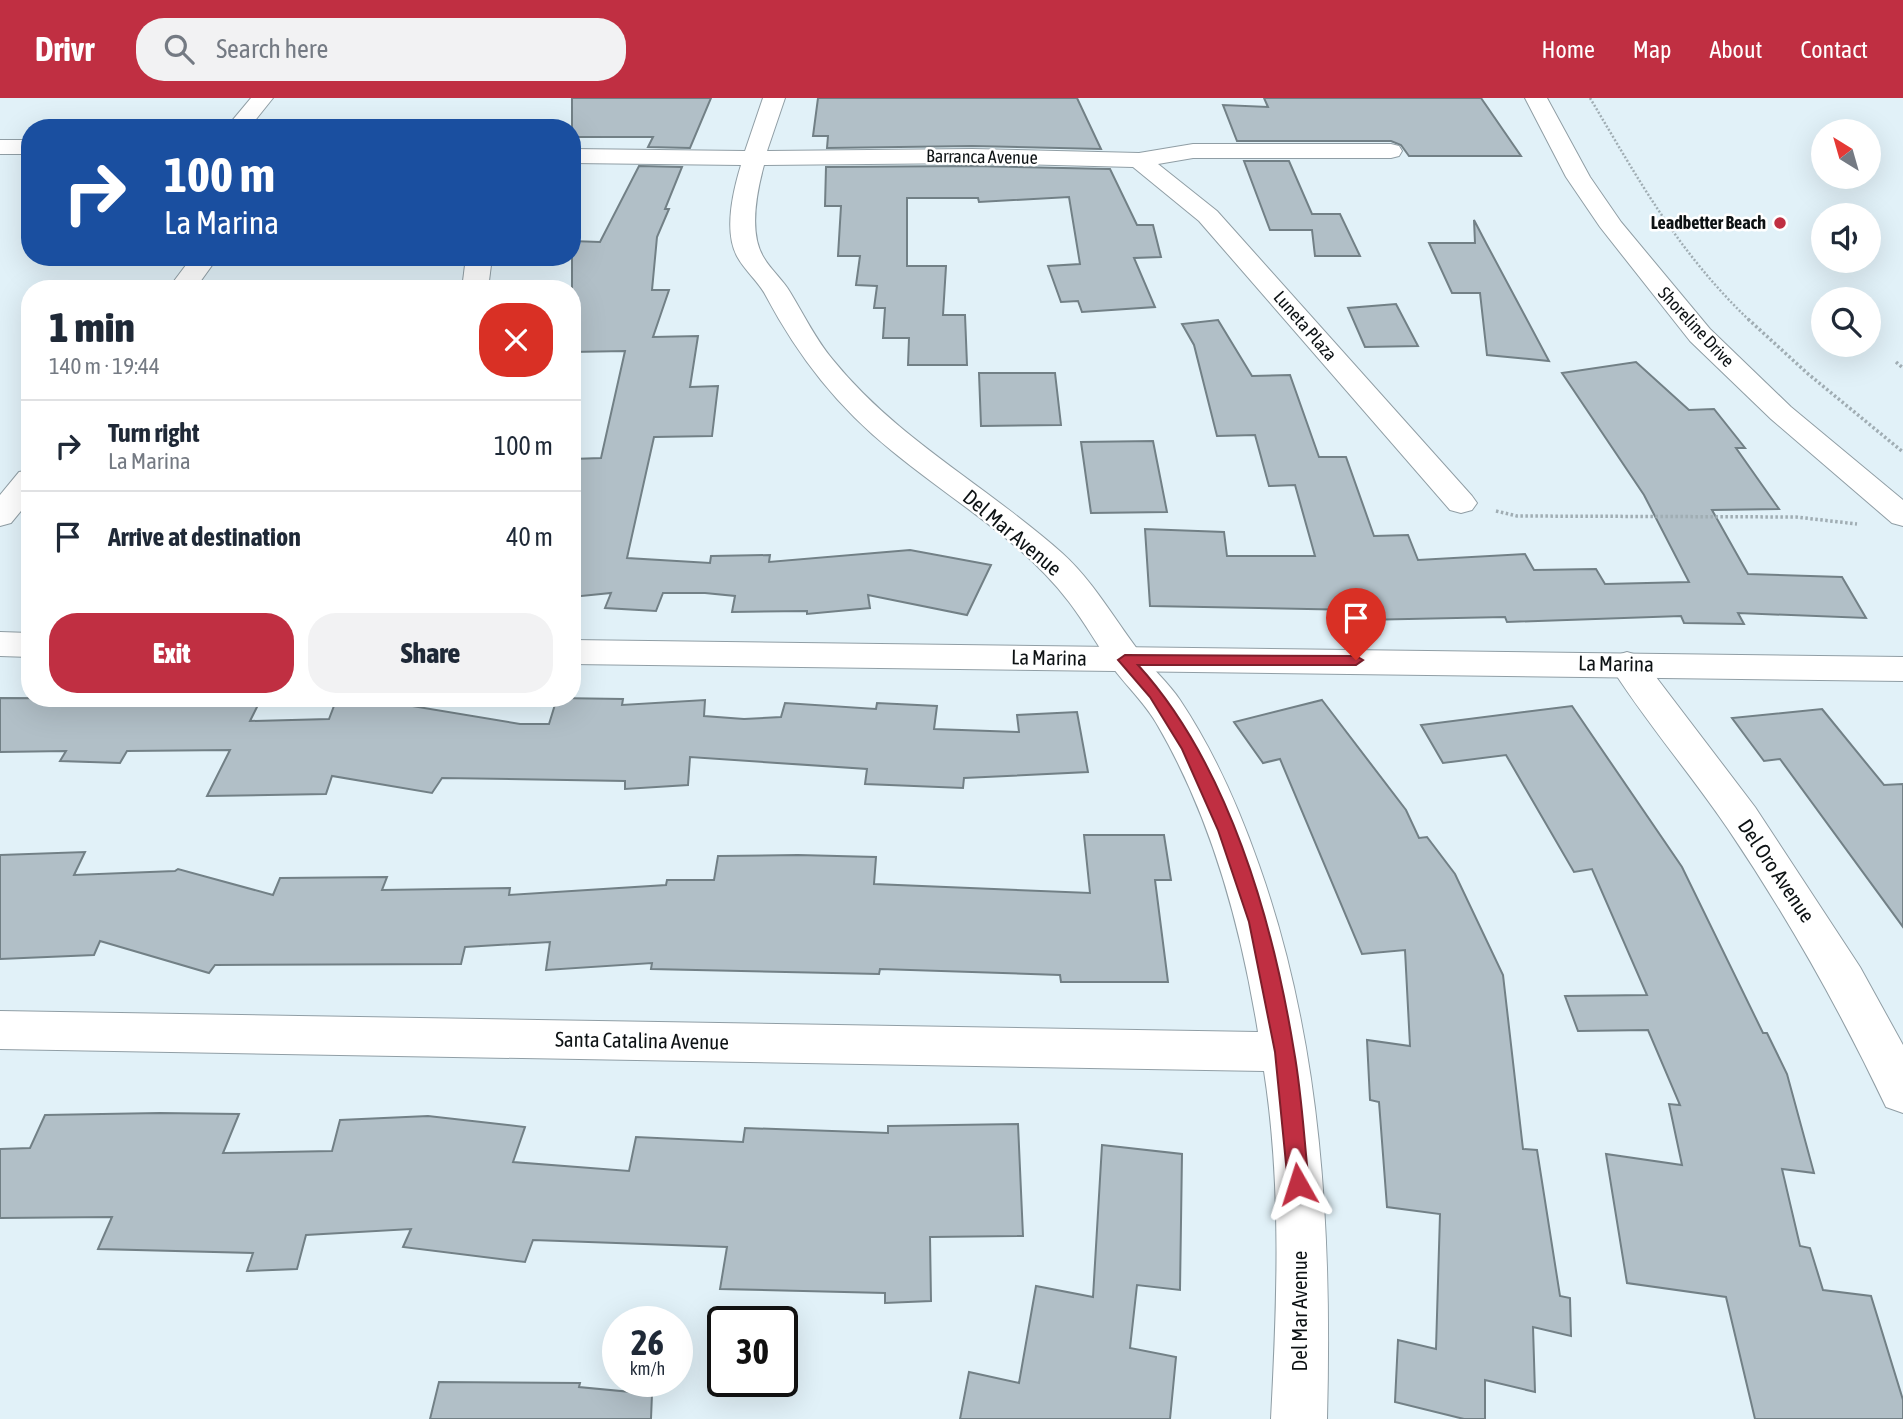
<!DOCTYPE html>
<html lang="en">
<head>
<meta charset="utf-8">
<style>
  body { margin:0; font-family:"Asap Condensed",sans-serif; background:#f2f2f3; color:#1f2937; height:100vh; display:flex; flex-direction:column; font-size:26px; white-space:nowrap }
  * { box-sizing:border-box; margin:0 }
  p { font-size:23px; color:#747a83 }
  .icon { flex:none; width:38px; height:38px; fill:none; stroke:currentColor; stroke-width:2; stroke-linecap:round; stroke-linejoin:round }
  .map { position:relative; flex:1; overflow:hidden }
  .drawer { position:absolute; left:21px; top:182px; width:560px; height:427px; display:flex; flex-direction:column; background:#fff; border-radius:28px; box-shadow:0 7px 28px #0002 }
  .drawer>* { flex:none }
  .banner { position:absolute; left:21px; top:21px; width:560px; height:147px; border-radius:28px; box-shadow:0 7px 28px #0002; background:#1a4fa0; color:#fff; overflow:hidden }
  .needle { width:46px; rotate:323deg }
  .controls { position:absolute; left:1811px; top:21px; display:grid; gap:14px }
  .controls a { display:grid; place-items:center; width:70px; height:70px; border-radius:50%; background:#fff; box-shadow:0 7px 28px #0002; font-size:35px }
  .speed { position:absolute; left:602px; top:1208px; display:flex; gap:14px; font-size:35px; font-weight:700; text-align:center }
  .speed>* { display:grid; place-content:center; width:91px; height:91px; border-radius:50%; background:#fff; box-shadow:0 7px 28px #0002; line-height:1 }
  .speed small { font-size:18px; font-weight:400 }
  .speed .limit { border:4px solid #111; border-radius:10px; background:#fff; color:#111 }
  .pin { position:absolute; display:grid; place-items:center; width:60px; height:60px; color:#fff; margin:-72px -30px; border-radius:50% 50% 50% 0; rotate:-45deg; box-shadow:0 0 7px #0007 }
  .pin .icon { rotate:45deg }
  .me { position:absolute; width:77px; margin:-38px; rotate:354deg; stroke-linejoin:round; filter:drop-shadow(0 0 5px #0008) }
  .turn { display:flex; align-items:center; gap:24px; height:147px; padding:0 28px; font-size:32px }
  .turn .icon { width:91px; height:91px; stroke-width:2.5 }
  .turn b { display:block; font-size:49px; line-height:60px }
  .round { display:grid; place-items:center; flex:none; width:74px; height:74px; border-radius:28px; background:#f2f2f3 }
  .headline { display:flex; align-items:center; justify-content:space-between; height:119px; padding:0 28px }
  h1 { font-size:42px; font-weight:800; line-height:52px }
  .cta { display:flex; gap:14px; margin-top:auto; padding:14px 28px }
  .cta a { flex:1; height:80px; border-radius:28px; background:#c02f42; color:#fff; font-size:28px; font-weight:800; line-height:80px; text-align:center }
  .cta a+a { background:#f2f2f3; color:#1f2937 }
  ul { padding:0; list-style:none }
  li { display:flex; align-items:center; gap:21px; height:91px; padding:0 28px; border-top:2px solid #e0e1e3 }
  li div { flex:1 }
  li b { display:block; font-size:26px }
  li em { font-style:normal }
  header { display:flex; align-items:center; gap:42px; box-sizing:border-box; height:98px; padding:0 35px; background:#c02f42; color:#fff }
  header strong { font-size:33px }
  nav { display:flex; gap:38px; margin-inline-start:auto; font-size:24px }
  .search { width:490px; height:63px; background:#f2f2f3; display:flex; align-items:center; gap:18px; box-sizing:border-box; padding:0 24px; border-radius:28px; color:#747a83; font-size:26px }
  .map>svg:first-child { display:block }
  .building { fill:#b1bfc7; stroke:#728086; stroke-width:2 }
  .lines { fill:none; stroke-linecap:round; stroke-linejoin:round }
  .minor-casing { stroke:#909ea5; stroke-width:2 }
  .tertiary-casing { stroke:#909ea5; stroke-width:2 }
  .secondary-casing { stroke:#909ea5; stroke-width:2 }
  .path-far1 { stroke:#a0adb3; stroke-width:2.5; stroke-dasharray:2 2; stroke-linecap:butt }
  .path { stroke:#a0adb3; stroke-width:3.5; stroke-dasharray:2.5 2.5; stroke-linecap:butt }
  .minor { fill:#fff; fill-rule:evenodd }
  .tertiary { fill:#fff; fill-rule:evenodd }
  .secondary { fill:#fff; fill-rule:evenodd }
  .route { fill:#c02f42; stroke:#7d1f2b; stroke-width:2 }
  .poi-dot { fill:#c02f42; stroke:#fff; stroke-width:2.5 }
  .labels { text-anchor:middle; stroke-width:5; stroke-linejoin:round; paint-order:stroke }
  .far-street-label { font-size:18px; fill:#0d1214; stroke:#fff }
  .far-poi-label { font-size:18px; font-weight:bold; fill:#0d1214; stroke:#fff; text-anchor:end }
  .street-label { font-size:21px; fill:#0d1214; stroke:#fff }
</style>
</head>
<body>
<header>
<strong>Drivr</strong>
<div class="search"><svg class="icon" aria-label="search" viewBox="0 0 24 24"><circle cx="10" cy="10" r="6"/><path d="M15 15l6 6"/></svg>Search here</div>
<nav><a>Home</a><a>Map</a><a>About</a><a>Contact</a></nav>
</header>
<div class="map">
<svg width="1903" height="1321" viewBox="0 0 1903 1321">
  <rect width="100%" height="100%" fill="#e1f1f8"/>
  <path class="building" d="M 572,0 L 711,0 L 690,50 L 648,49 L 653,39 L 572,39 Z
    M 818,0 L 1077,0 L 1101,51 L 972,48 L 827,50 L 828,38 L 813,38 Z
    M 1264,0 L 1481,0 L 1521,58 L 1409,58 L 1401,47 L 1391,43 L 1237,43 L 1223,7 L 1268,9 Z
    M 1244,63 L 1289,63 L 1312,116 L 1340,116 L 1360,158 L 1315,158 L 1312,132 L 1270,132 Z
    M 639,68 L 682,69 L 665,111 L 669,111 L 657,139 L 652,192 L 669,192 L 653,239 L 698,238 L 690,289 L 718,288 L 712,338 L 654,339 L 627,460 L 710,465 L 711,458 L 770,457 L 769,464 L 910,452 L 991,467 L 967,517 L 868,497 L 870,510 L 807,516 L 807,513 L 732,514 L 735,498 L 705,495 L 663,495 L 656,513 L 605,510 L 611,495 L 572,499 L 572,361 L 601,360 L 625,253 L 572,254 L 572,143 L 600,144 Z
    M 972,68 L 1110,71 L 1137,127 L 1153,127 L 1161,159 L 1134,160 L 1155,209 L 1082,214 L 1078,203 L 1061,204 L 1048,168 L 1080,166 L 1069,99 L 979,104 L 978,100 L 907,100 L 907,168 L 946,168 L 943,217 L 965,217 L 967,267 L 908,267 L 909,240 L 883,240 L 885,210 L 874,210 L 877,188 L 856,187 L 860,158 L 838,158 L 841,108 L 825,108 L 826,69 Z
    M 1474,122 L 1486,145 L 1549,263 L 1487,257 L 1480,195 L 1452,195 L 1429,145 L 1475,145 Z
    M 1396,206 L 1418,248 L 1365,249 L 1348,210 Z
    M 1218,222 L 1252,278 L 1290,277 L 1319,359 L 1346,359 L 1374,438 L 1408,437 L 1418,462 L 1525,456 L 1534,472 L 1596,471 L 1605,486 L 1689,484 L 1644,397 L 1562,275 L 1636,264 L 1689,312 L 1714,311 L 1745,350 L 1736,350 L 1779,411 L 1712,412 L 1748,476 L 1842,479 L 1866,520 L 1738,515 L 1744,526 L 1684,525 L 1681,518 L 1507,524 L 1505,519 L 1360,522 L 1357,512 L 1150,508 L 1145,431 L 1224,434 L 1227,458 L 1315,458 L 1295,387 L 1269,388 L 1255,337 L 1217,338 L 1194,247 L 1182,226 Z
    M 979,275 L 1055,275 L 1061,327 L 981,328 Z
    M 1153,343 L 1167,414 L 1091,415 L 1081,344 Z
    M 0,600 L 261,601 L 250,623 L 329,621 L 337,600 L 396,600 L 394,605 L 520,626 L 549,626 L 557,600 L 623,601 L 622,607 L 705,602 L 704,618 L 744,621 L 781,619 L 785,605 L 876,611 L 877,605 L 937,608 L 934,631 L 1019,634 L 1017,617 L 1077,614 L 1088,674 L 964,680 L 963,690 L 865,686 L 867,671 L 690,659 L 688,687 L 625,691 L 625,683 L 442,680 L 432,695 L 332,678 L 326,696 L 207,698 L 230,652 L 127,653 L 120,665 L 60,663 L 66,653 L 0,654 Z
    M 1322,602 L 1406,712 L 1419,740 L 1427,739 L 1455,776 L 1503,877 L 1523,1051 L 1537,1052 L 1560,1198 L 1570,1200 L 1571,1238 L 1533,1229 L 1535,1294 L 1485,1282 L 1485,1321 L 1464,1321 L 1395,1304 L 1398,1242 L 1436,1251 L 1440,1116 L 1387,1109 L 1379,1004 L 1370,1002 L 1367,942 L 1410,948 L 1405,852 L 1362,856 L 1280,661 L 1263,665 L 1234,624 Z
    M 1572,608 L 1682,769 L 1763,935 L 1767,935 L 1787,976 L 1814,1075 L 1782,1071 L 1800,1148 L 1810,1150 L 1823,1192 L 1871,1198 L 1903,1302 L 1903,1321 L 1755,1321 L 1726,1199 L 1627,1185 L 1606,1056 L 1682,1067 L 1669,1006 L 1680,1007 L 1648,932 L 1578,933 L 1565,898 L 1647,897 L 1592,771 L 1574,774 L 1506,657 L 1443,665 L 1421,627 Z
    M 1822,611 L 1884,687 L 1903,686 L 1903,829 L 1780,661 L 1764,663 L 1732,620 Z
    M 1084,737 L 1164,737 L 1171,782 L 1155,782 L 1168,884 L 1061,884 L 1060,877 L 880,871 L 879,876 L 651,871 L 652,865 L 546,872 L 550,844 L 465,849 L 461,866 L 215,867 L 209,875 L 100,843 L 94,857 L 0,861 L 0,757 L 85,754 L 74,777 L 175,773 L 178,771 L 273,797 L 280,780 L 387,779 L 382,792 L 510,790 L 509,797 L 666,787 L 667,782 L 714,782 L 718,758 L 798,757 L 876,759 L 874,786 L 1090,795 Z
    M 160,1015 L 239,1016 L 223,1055 L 332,1053 L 340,1022 L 428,1018 L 525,1029 L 513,1064 L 629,1073 L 636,1039 L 743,1044 L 745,1030 L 888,1035 L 888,1028 L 1018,1026 L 1023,1138 L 930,1139 L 931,1203 L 885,1205 L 885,1195 L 720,1191 L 727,1149 L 533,1142 L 525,1164 L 403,1149 L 411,1131 L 306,1137 L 297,1171 L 247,1173 L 253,1155 L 98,1151 L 112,1119 L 0,1120 L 0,1051 L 30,1050 L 45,1017 Z
    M 1102,1047 L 1182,1056 L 1180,1192 L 1137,1187 L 1130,1250 L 1176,1259 L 1170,1321 L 960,1321 L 969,1274 L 1019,1285 L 1036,1188 L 1093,1199 Z
    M 439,1284 L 580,1285 L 579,1289 L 652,1296 L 651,1321 L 430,1321 Z"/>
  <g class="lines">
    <g class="minor-casing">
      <path id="minor" d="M 251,0 L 273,0 L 249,30 L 226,30 Z
        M 763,0 L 785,0 L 767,53 L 972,51 L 1139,55 L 1193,46 L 1391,46 L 1399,48 L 1402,53 L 1399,58 L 1391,60 L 1193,60 L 1158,66 L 1217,113 L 1472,398 L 1477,405 L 1472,412 L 1461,415 L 1450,412 L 1199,123 L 1133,69 L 972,65 L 764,67 C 757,93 748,135 764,160 C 771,172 783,182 790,194 C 804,217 816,242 833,262 C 897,341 987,388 1062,455 C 1093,483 1113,519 1138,552 C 1151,570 1168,584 1180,602 C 1214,653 1239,710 1259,767 C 1322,945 1332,1133 1327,1321 L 1271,1321 C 1277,1206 1282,1088 1264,973 L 0,951 L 0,913 L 1258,934 C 1241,829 1212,721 1158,628 C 1146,606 1128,590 1113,570 C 1098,548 1085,525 1069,504 C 1022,442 951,402 892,353 C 838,309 799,260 766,198 C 759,184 746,174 738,160 C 723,135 733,93 741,67 L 572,65 L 572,51 L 745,53 Z
        M 0,42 L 30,42 L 30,56 L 0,56 Z
        M 192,159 L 218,159 L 195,191 L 168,191 Z
        M 466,159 L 492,159 L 488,191 L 462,191 Z
        M 30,372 L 30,402 L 11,425 L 0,428 L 0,397 L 19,374 Z
        M 1627,554 L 1640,558 L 1755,709 L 1860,869 L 1903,947 L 1903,1015 L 1886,1009 C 1840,912 1788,820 1728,731 C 1690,675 1645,623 1609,566 L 1614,558 Z"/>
    </g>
    <g class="tertiary-casing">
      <path id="tertiary" d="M 0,534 L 30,535 L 30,559 L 0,558 Z
        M 572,542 L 1903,559 L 1903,583 L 572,566 Z"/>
    </g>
    <g class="secondary-casing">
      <path id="secondary" d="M 1525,0 L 1547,0 L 1590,79 L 1621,124 L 1710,231 L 1791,309 L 1903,402 L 1903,428 L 1892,425 L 1771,321 L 1690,243 L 1600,129 L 1566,79 Z"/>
    </g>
    <path class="path-far1" d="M 1590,0 C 1640,84 1678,154 1750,223"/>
    <path class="path" d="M 1748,221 L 1807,275 L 1903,354
      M 1896,264 L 1903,270
      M 1496,413 L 1517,418 L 1796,419 L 1857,426"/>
    <use href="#minor" class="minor"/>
    <use href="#tertiary" class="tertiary"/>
    <use href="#secondary" class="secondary"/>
  </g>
  <path class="route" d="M 1125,557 L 1356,558 L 1363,562 L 1356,567 L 1138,567 C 1228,666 1273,823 1294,953 C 1302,997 1304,1042 1309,1086 L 1306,1093 L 1298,1096 L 1291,1093 L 1288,1086 L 1275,954 L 1249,824 L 1218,732 L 1182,651 L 1150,599 L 1118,562 Z"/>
  <circle class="poi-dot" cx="1780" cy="125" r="7"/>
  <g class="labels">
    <g class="far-street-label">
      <text transform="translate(982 59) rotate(1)" y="6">Barranca Avenue</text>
      <text transform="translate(1305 228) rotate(49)" y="6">Luneta Plaza</text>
      <text transform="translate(1696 229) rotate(47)" y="6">Shoreline Drive</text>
    </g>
    <g class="far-poi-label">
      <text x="1766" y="131">Leadbetter Beach</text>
    </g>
    <g class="street-label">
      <text transform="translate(1012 435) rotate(40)" y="7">Del Mar Avenue</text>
      <text transform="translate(1049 560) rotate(1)" y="7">La Marina</text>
      <text transform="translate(1616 566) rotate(1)" y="7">La Marina</text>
      <text transform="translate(1776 773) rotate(56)" y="7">Del Oro Avenue</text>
      <text transform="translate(642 943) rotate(1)" y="7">Santa Catalina Avenue</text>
      <text transform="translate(1300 1213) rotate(-90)" y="7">Del Mar Avenue</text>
    </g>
  </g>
</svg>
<div class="controls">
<a><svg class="needle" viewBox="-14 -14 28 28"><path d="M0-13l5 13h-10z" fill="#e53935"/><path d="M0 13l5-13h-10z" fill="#747a83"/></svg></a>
<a><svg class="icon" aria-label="sound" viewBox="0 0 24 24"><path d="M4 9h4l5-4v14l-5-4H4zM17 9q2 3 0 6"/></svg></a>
<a><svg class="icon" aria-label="search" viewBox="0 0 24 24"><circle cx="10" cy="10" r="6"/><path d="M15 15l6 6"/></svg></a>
</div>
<div class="speed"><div>26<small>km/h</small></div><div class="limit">30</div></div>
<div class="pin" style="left:1356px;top:562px;background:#d93025"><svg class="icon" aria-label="arrive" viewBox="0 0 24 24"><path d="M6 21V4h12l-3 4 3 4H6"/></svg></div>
<svg class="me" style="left:1298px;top:1086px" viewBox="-20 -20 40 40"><path d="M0-17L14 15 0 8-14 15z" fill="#c02f42" stroke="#fff" stroke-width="4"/></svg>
<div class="banner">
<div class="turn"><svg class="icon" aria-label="right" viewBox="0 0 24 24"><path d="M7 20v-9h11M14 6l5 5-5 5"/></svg><div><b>100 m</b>La Marina</div></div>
</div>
<section class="drawer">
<div class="headline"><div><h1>1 min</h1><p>140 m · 19:44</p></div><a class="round" style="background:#d93025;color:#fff"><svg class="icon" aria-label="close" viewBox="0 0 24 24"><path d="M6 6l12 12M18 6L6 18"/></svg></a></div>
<ul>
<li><svg class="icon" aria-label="right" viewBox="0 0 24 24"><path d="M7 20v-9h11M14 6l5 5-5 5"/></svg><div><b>Turn right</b><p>La Marina</p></div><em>100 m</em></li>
<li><svg class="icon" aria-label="arrive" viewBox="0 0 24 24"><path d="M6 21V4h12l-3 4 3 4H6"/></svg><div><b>Arrive at destination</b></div><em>40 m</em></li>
</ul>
<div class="cta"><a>Exit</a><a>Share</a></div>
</section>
</div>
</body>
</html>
